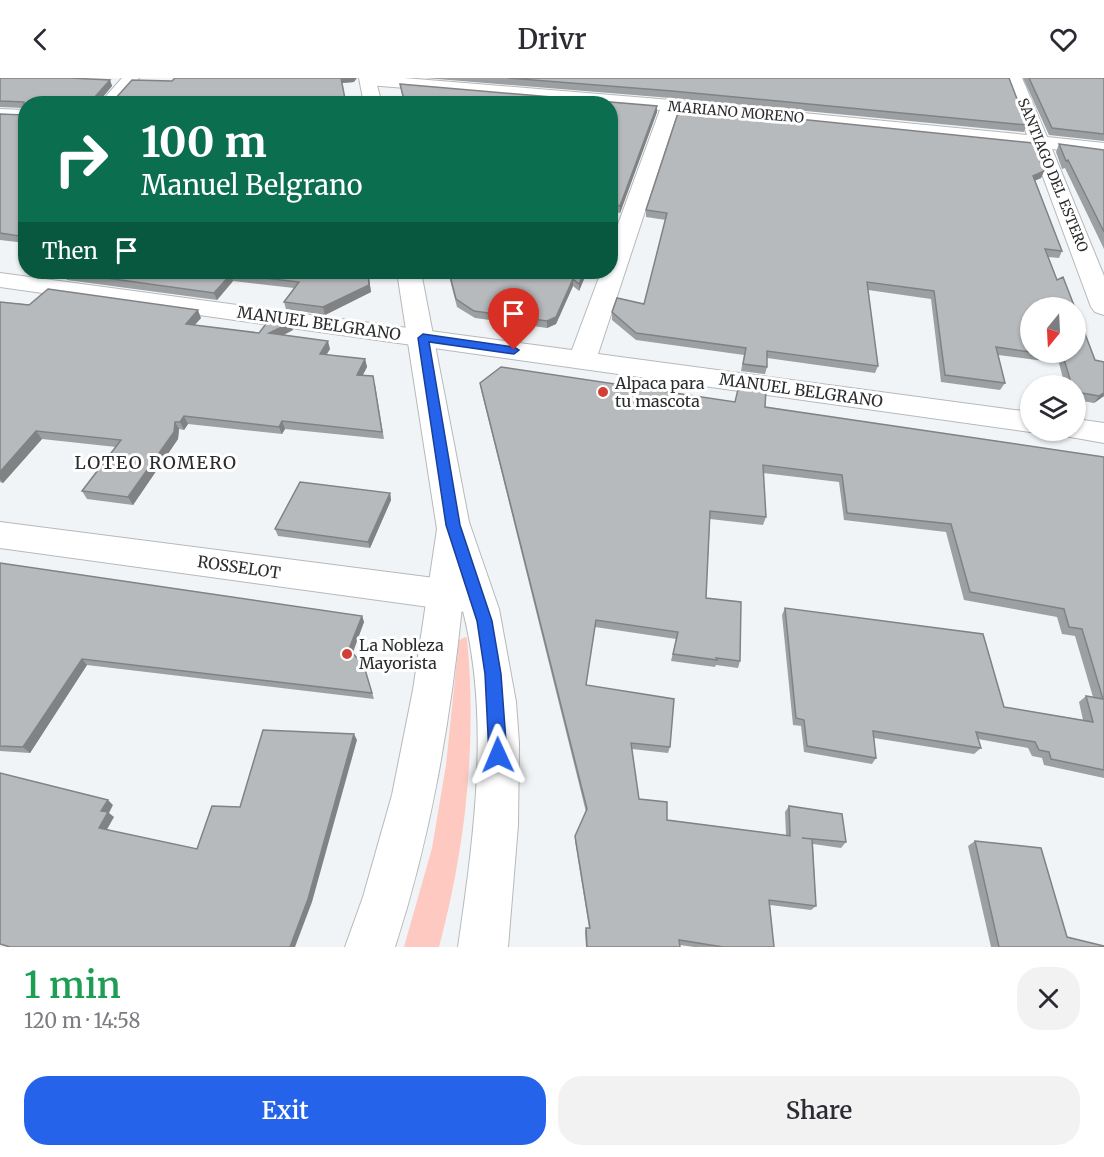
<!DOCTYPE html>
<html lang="en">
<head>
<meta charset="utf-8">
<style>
  body { margin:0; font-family:Merriweather,serif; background:#f2f2f3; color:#2b2b33; height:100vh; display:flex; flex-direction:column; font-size:22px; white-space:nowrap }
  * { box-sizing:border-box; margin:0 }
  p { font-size:20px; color:#7c7c81 }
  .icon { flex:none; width:33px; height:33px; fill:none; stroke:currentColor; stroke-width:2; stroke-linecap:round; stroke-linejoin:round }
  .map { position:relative; height:869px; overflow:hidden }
  .side { display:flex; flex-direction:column; background:#fff; flex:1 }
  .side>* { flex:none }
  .hud { position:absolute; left:18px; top:18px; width:600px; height:183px; border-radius:24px; box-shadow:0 2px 4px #0004; background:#0b6e4f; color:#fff; overflow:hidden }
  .needle { width:39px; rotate:198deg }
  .fabs { position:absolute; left:1020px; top:219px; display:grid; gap:12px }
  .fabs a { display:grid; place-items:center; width:66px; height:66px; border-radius:50%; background:#fff; box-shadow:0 2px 4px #0004; font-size:30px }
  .pin { position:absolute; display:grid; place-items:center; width:51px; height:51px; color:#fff; margin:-62px -26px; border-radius:50% 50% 50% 0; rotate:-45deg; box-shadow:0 0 6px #0007 }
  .pin .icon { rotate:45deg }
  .me { position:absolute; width:66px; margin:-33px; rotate:359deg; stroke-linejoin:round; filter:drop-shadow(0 0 4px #0008) }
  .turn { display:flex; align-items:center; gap:21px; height:126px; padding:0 24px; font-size:27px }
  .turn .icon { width:78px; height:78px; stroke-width:2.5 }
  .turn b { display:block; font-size:42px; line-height:51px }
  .then { display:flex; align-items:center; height:57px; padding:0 24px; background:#0003; gap:12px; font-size:22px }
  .round { display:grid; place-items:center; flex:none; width:63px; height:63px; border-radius:24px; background:#f2f2f3 }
  .summary { display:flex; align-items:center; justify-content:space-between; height:102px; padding:0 24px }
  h1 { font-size:36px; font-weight:600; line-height:45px; color:#1e9e55 }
  .primary-button { display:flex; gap:12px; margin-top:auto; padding:12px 24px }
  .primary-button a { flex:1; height:69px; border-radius:24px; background:#2563eb; color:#fff; font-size:24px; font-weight:600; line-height:69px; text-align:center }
  .primary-button a+a { background:#f2f2f3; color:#2b2b33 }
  header { display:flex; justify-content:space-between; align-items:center; height:78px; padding:0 24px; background:#fff; font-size:27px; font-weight:600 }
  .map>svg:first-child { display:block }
  .green { fill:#fdc9c1 }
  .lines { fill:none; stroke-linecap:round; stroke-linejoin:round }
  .street-casing { stroke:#b6b9bb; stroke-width:2 }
  .secondary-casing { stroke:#b6b9bb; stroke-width:2 }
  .street { fill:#fff; fill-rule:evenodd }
  .secondary { fill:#fff; fill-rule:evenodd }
  .wall { fill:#9da0a2 }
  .shaded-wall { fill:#808284 }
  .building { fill:#b7babc; stroke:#808284; stroke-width:1.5 }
  .route { fill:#2563eb; stroke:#184099; stroke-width:1.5 }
  .poi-dot { fill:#cf4136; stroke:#fff; stroke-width:2 }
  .labels { text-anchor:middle; stroke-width:6; stroke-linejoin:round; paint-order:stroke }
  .far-street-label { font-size:14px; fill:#2b2c2d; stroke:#fff }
  .street-label { font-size:16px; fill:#2b2c2d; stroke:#fff }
  .poi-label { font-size:16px; fill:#2b2c2d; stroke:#fff; text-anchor:start }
  .neighbourhood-label { font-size:18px; letter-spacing:1.5px; fill:#2b2c2d; stroke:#fff }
</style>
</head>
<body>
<header><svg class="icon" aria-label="back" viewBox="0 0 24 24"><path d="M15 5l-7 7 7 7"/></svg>Drivr<svg class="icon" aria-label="heart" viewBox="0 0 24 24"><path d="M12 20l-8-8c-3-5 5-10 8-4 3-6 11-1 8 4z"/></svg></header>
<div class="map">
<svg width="1104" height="869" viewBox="0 0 1104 869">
  <rect width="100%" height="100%" fill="#f1f4f6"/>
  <path class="green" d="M 465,559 L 467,560 C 477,664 466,768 439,869 L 404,869 L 432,770 L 446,687 L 459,562 Z"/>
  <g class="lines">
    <g class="street-casing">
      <path id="street" d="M 122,0 L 139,0 L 117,26 L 99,26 Z
        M 361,0 L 404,0 L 671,22 L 1027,57 L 1006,0 L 1022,0 L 1047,59 L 1104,65 L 1104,77 L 1052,71 L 1104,198 L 1104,237 L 1095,234 L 1091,229 L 1032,69 L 678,33 L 598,276 L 1030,334 L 1030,352 L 1035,352 L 1030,354 L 0,209 L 0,195 L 572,272 L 601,194 L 610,194 L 610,168 L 660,32 L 610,28 L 610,26 L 368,7 L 362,6 Z
        M 0,31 L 26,32 L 26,42 L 0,41 Z
        M 1076,341 L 1104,345 L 1104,365 L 1065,358 L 1062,352 L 1076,352 Z
        M 0,444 L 473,505 L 486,509 L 491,520 L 486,531 L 473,535 L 0,470 Z"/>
    </g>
    <g class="secondary-casing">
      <path id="secondary" d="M 359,0 L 375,0 L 382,26 L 364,26 Z
        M 397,194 L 421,194 L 469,444 L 499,531 L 516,624 L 519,665 L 518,747 L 508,869 L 458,869 C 474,758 491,639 462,529 C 450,645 431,758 395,869 L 345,869 L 363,819 L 392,717 L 413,612 L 437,451 Z"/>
    </g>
    <use href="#street" class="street"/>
    <use href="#secondary" class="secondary"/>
  </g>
  <path class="wall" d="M 0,0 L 78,0 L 77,1 L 110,2 L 112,8 L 101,21 L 114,22 L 172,3 L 354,4 L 342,5 L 346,26 L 26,26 L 26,165 L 0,162 L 0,36 L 24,37 L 24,30 L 0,29 Z
    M 425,0 L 1009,0 L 1027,47 L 1024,54 L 671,20 Z
    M 1023,0 L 1104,0 L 1104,63 L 1049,57 Z
    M 400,6 L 657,28 L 657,34 L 620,135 L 611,133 L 610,134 L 610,26 L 404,26 Z
    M 1059,66 L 1104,72 L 1104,171 L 1065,90 L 1062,91 L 1056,74 Z
    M 1044,93 L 1041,100 L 1035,102 L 1062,173 L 1059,180 L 1048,179 L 1030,230 L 1030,274 L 1076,274 L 1104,318 L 1094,325 L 1076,322 L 1076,308 L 1065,308 L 1059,285 L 998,277 L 1005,305 L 1000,312 L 941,304 L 931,221 L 868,212 L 878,288 L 875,295 L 767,280 L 767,289 L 765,296 L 741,293 L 744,277 L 636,262 L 612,242 L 612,234 L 644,226 L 666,142 L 646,139 L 646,132 Z
    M 63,194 L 368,194 L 371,214 L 325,237 L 286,231 L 284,224 L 294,210 L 233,203 L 217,222 L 67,202 Z
    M 448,194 L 587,194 L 579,213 L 573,208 L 556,246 L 547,250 L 475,240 L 457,229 Z
    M 0,224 L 201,240 L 195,247 L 259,255 L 293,252 L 283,257 L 330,271 L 326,277 L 365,281 L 367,289 L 362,297 L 375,306 L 384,361 L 285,351 L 282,356 L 188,346 L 184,352 L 179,351 L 178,361 L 133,427 L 87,421 L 82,413 L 116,369 L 42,361 L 3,405 L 0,404 Z
    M 480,305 L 765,329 L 1104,379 L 1104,700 L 1044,687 L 1042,680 L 1032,678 L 1028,670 L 978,661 L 981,670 L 974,676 L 874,660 L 876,680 L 872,686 L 804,674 L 801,648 L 793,647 L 782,537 L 785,530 L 1004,629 L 1083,642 L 1079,624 L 1086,618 L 1093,619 L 1075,558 L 1062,556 L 1057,539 L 964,522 L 946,454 L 844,442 L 839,404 L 763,395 L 766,439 L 763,447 L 710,441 L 706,520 L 740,583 L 738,590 L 716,587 L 715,589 L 671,583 L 676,561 L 595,549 L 586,607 L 670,669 L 668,675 L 632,671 L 639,721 L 667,742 L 786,757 L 785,734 L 789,728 L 846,764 L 841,770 L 813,766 L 816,828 L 811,832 L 770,827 L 774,869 L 694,869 L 680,867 L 680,869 L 586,869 L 585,854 L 586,850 L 589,850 L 575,763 L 575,758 L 586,734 L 481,312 Z
    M 390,415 L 391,422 L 370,470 L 278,458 L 275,451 Z
    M 0,485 L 362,538 L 364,544 L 352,574 L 364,588 L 374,621 L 87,587 L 30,675 L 0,673 Z
    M 975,763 L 1067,859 L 1104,869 L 991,869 L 968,768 Z"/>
  <path class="shaded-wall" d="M 341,0 L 357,0 L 354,4 L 342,5 Z
    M 110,2 L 112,8 L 97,26 L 94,20 Z
    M 657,28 L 657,34 L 620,135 L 620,128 Z
    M 1044,93 L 1041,100 L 1030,105 L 1033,98 Z
    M 368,194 L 371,214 L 325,237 L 323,229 Z
    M 584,194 L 587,194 L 579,213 L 579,206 Z
    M 231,196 L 233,203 L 217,222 L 214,215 Z
    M 573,201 L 573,208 L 556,246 L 547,250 L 547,243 Z
    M 198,232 L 201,240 L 189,253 L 186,246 Z
    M 290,245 L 293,252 L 272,263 L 269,255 Z
    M 328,263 L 330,271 L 322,284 L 320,276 Z
    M 365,281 L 367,289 L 359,305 L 357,297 Z
    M 1104,315 L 1104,318 L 1094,325 L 1099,318 Z
    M 184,338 L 188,346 L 184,352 L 180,344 Z
    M 282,343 L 285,351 L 282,356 L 279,349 Z
    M 175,344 L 179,351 L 178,361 L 133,427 L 128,419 Z
    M 36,353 L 42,361 L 3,405 L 0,401 L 0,394 Z
    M 390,415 L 391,422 L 370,470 L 368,464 Z
    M 362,538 L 364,544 L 352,577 L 349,571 Z
    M 82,581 L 87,587 L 30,675 L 23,669 Z
    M 354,656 L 357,662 L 312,824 L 295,869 L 290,869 Z
    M 108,722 L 113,727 L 109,735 L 114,739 L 105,755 L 99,750 L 101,733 Z"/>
  <path class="building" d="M 0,0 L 70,0 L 110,2 L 94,20 L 114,22 L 132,2 L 172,3 L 175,0 L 341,0 L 346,26 L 26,26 L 26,159 L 0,155 L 0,36 L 24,37 L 24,24 L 0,23 Z
    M 508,0 L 1009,0 L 1027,47 L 672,13 Z
    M 1029,0 L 1104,0 L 1104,56 L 1052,50 Z
    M 400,6 L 657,28 L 620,128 L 611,126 L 610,129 L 610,26 L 405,26 Z
    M 680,29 L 1033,65 L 1044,93 L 1033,98 L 1062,173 L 1045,171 L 1057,202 L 1063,199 L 1075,230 L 1030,230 L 1030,274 L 996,269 L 1005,305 L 945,297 L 934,213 L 867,204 L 878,288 L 767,273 L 767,289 L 743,286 L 746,270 L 636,255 L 612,234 L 617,220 L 644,226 L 667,135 L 646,132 Z
    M 1059,66 L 1104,72 L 1104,154 L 1068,82 L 1066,83 Z
    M 63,194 L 368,194 L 369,207 L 323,229 L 284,224 L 299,204 L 231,196 L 214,215 Z
    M 449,194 L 584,194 L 579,206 L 573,201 L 556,239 L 547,243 L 474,233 L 456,221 Z
    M 48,211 L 198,232 L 186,246 L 259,255 L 269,242 L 290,245 L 269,255 L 328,263 L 320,276 L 365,281 L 357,297 L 373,298 L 382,354 L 282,343 L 279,349 L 184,338 L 180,344 L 175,344 L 174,354 L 128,419 L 82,413 L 121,362 L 36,353 L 0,394 L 0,224 L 29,227 Z
    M 1076,232 L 1095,282 L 1104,284 L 1104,315 L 1099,318 L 1076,314 L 1076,308 L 1072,308 L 1063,278 L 1037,274 L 1076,274 Z
    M 501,289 L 735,324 L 739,307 L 766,311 L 765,329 L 1104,379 L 1104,692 L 1051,681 L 1049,674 L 1039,672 L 1035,664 L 976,654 L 981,670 L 873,653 L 876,680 L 807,668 L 804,642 L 796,640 L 785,530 L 983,556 L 1004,629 L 1093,644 L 1086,618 L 1103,621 L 1082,551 L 1069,549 L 1064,531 L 970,514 L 951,446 L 847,435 L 842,397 L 763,387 L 766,439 L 710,433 L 706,520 L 741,524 L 740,583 L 716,580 L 717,582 L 673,576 L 678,554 L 596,542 L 586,607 L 674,621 L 670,669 L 631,665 L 639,721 L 667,724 L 667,742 L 790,758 L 789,728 L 842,736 L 846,764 L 802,760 L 812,761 L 816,828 L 769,822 L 774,869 L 723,869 L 679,862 L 680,869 L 587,869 L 586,850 L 590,850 L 575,758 L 587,731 L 480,305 Z
    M 300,404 L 390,415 L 368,464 L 275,451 Z
    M 0,485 L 362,538 L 349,571 L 364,588 L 372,615 L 82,581 L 23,669 L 0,668 Z
    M 263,652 L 354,656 L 308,821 L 290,869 L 10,869 L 0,866 L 0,695 L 108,722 L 101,733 L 108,734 L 99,750 L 197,771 L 212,728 L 240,729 Z
    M 975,763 L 1041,770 L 1067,859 L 1104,868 L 1104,869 L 999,869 Z"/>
  <path class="route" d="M 423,256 L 514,269 L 519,272 L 514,276 L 429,264 L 460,447 L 492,543 L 501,596 L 507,677 L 504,683 L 498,685 L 492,683 L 489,677 L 485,596 L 477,543 L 446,447 L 418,260 Z"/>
  <g class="poi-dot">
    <circle cx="603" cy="314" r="6"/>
    <circle cx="347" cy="576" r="6"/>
  </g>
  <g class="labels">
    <g class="far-street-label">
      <text transform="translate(736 34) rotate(5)" y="5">MARIANO MORENO</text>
      <text transform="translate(1053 97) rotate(68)" y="5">SANTIAGO DEL ESTERO</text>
    </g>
    <g class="street-label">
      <text transform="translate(319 245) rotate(8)" y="6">MANUEL BELGRANO</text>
      <text transform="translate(801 312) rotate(8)" y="6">MANUEL BELGRANO</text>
      <text transform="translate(239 489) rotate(8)" y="6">ROSSELOT</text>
    </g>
    <g class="poi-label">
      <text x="615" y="311">Alpaca para<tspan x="615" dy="18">tu mascota</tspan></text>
      <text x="359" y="573">La Nobleza<tspan x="359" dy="18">Mayorista</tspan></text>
    </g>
    <g class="neighbourhood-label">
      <text x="156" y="391">LOTEO ROMERO</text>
    </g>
  </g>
</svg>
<div class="fabs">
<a><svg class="needle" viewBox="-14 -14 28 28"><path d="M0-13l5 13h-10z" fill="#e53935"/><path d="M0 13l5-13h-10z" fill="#7c7c81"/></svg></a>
<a><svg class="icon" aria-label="layers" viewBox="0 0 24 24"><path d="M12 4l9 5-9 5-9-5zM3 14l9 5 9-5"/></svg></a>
</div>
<div class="pin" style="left:514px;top:272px;background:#d93025"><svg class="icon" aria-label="arrive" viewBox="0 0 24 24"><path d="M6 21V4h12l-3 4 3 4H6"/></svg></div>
<svg class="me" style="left:498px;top:677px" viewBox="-20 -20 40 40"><path d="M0-17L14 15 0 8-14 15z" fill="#2563eb" stroke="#fff" stroke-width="4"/></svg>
<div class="hud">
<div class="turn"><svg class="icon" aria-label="right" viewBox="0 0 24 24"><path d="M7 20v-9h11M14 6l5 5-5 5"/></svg><div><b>100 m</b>Manuel Belgrano</div></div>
<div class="then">Then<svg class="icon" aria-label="arrive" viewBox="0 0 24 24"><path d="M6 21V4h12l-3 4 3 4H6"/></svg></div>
</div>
</div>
<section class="side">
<div class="summary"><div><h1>1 min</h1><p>120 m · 14:58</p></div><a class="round"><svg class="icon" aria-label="close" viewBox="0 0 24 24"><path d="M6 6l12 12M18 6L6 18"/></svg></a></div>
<div class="primary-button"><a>Exit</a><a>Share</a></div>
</section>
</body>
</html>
